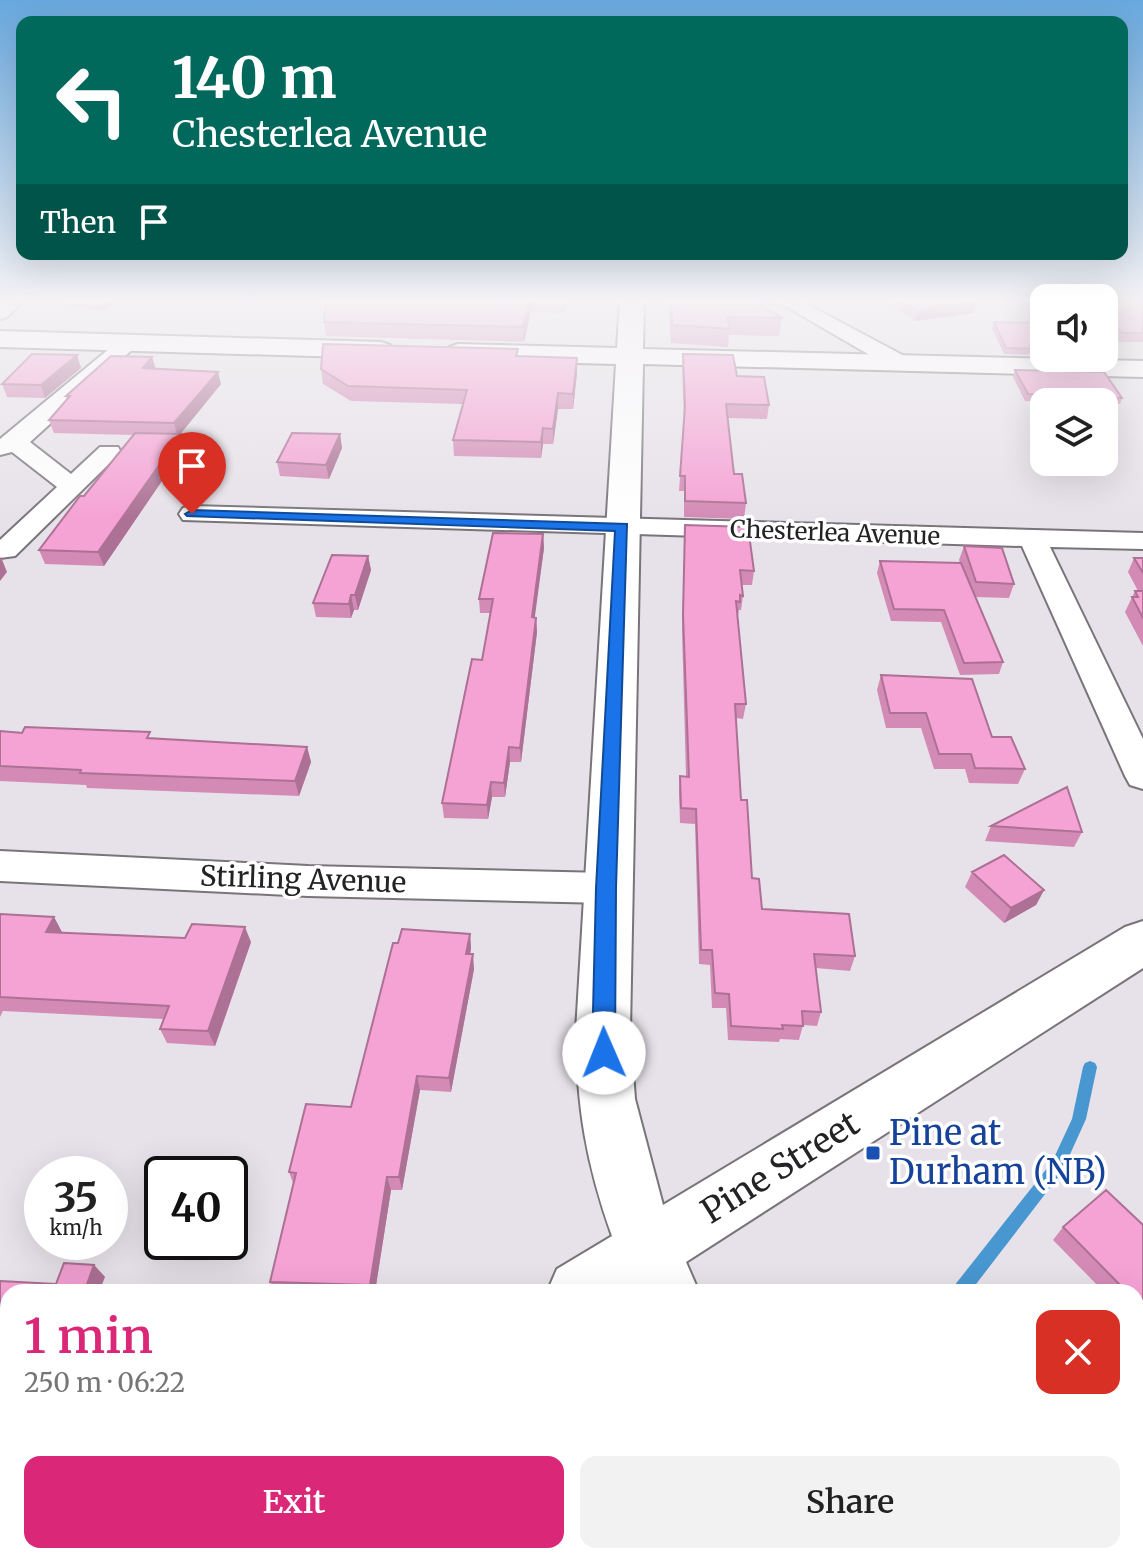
<!DOCTYPE html>
<html lang="en">
<head>
<meta charset="utf-8">
<style>
  body { margin:0; font-family:Merriweather,serif; background:#f2f2f2; color:#222; height:100vh; display:flex; flex-direction:column; font-size:30px; white-space:nowrap }
  * { box-sizing:border-box; margin:0 }
  p { font-size:26px; color:#767676 }
  .icon { flex:none; width:44px; height:44px; fill:none; stroke:currentColor; stroke-width:2; stroke-linecap:round; stroke-linejoin:round }
  .map { position:relative; flex:1; overflow:hidden }
  .side { position:absolute; left:0px; top:1284px; width:1144px; height:280px; display:flex; flex-direction:column; background:#fff; border-radius:24px 24px 0 0; box-shadow:0 8px 32px #0002 }
  .side>* { flex:none }
  .guide { position:absolute; left:16px; top:16px; width:1112px; height:244px; border-radius:16px; box-shadow:0 8px 32px #0002; background:#00695c; color:#fff; overflow:hidden }
  .fabs { position:absolute; left:1030px; top:284px; display:grid; gap:16px }
  .fabs a { display:grid; place-items:center; width:88px; height:88px; border-radius:16px; background:#fff; box-shadow:0 8px 32px #0002; font-size:40px }
  .speed { position:absolute; left:24px; top:1156px; display:flex; gap:16px; font-size:40px; font-weight:700; text-align:center }
  .speed>* { display:grid; place-content:center; width:104px; height:104px; border-radius:50%; background:#fff; box-shadow:0 8px 32px #0002; line-height:1 }
  .speed small { font-size:20px; font-weight:400 }
  .speed .limit { border:4px solid #111; border-radius:12px; background:#fff; color:#111 }
  .pin { position:absolute; display:grid; place-items:center; width:68px; height:68px; color:#fff; margin:-82px -34px; border-radius:50% 50% 50% 0; rotate:-45deg; box-shadow:0 0 8px #0007 }
  .pin .icon { rotate:45deg }
  .me { position:absolute; width:88px; margin:-44px; rotate:359deg; stroke-linejoin:round; filter:drop-shadow(0 0 6px #0008) }
  .turn { display:flex; align-items:center; gap:28px; height:168px; padding:0 24px; font-size:36px }
  .turn .icon { width:104px; height:104px; stroke-width:2.5 }
  .turn b { display:block; font-size:56px; line-height:68px }
  .then { display:flex; align-items:center; height:76px; padding:0 24px; background:#0003; gap:16px; font-size:30px }
  .round { display:grid; place-items:center; flex:none; width:84px; height:84px; border-radius:16px; background:#f2f2f2 }
  .summary { display:flex; align-items:center; justify-content:space-between; height:136px; padding:0 24px }
  h1 { font-size:48px; font-weight:600; line-height:60px; color:#db2777 }
  .action { display:flex; gap:16px; margin-top:auto; padding:16px 24px }
  .action a { flex:1; height:92px; border-radius:16px; background:#db2777; color:#fff; font-size:32px; font-weight:600; line-height:92px; text-align:center }
  .action a+a { background:#f2f2f2; color:#222 }
  .map>svg:first-child { display:block }
  .lines { fill:none; stroke-linecap:round; stroke-linejoin:round }
  .stream { fill:#4897d0; fill-rule:evenodd }
  .minor-casing { stroke:#78747a; stroke-width:4 }
  .tertiary-casing { stroke:#78747a; stroke-width:4 }
  .minor { fill:#fff; fill-rule:evenodd }
  .tertiary { fill:#fff; fill-rule:evenodd }
  .wall { fill:#d38bb6 }
  .shaded-wall { fill:#ac7194 }
  .building { fill:#f5a2d4; stroke:#ac7194; stroke-width:2 }
  .route { fill:#1a73e8; stroke:#114b97; stroke-width:2 }
  .transit-dot { fill:#1a4fb4; stroke:#fff; stroke-width:3 }
  .labels { text-anchor:middle; stroke-width:7; stroke-linejoin:round; paint-order:stroke }
  .far-street-label { font-size:24px; fill:#242225; stroke:#fff }
  .street-label { font-size:28px; fill:#242225; stroke:#fff }
  .near-transit-label { font-size:34px; fill:#164399; stroke:#fff; text-anchor:start }
  .near-street-label { font-size:34px; fill:#242225; stroke:#fff }
</style>
</head>
<body>
<div class="map">
<svg width="1143" height="1564" viewBox="0 0 1143 1564">
  <rect width="100%" height="100%" fill="#e7e2e9"/>
  <g class="lines">
    <path class="stream" d="M 1090,1061 L 1095,1063 L 1097,1067 L 1086,1119 L 1062,1172 L 970,1292 L 952,1292 L 954,1286 L 1052,1162 L 1072,1119 L 1083,1067 L 1085,1063 Z"/>
    <g class="minor-casing">
      <path id="minor" d="M 3,300 L 24,300 L 7,317 L 0,319 L 0,303 Z
        M 775,300 L 799,300 L 908,358 L 911,363 L 900,369 L 892,368 Z
        M 128,337 L 135,339 L 138,343 L 135,347 L 30,442 L 71,474 L 100,447 L 118,447 L 121,452 L 15,556 L 0,558 L 0,540 L 57,487 L 12,452 L 0,455 L 0,439 L 121,339 Z
        M 192,506 L 1143,533 L 1143,549 L 1050,547 L 1143,739 L 1143,789 L 1130,785 L 1125,776 L 1022,546 L 183,520 L 179,514 L 183,508 Z
        M 0,851 L 308,866 L 606,873 L 620,877 L 626,888 L 620,899 L 606,903 L 308,896 L 0,881 Z"/>
    </g>
    <g class="tertiary-casing">
      <path id="tertiary" d="M 620,300 L 644,300 L 643,349 L 1143,361 L 1143,377 L 643,364 L 630,1031 L 635,1099 L 663,1205 L 1125,927 L 1143,921 L 1143,968 L 686,1262 L 699,1292 L 547,1292 L 557,1269 L 612,1236 C 586,1163 577,1108 576,1031 L 616,364 L 458,360 L 449,357 L 445,352 L 449,347 L 458,344 L 617,348 Z
        M 0,331 L 381,342 L 390,345 L 394,350 L 390,355 L 381,358 L 0,347 Z
        M 116,1556 L 203,1556 L 199,1564 L 112,1564 Z
        M 744,1556 L 822,1556 L 826,1564 L 748,1564 Z"/>
    </g>
    <use href="#minor" class="minor"/>
    <use href="#tertiary" class="tertiary"/>
  </g>
  <path class="wall" d="M 65,300 L 116,300 L 106,311 L 67,307 Z
    M 326,300 L 568,300 L 565,313 L 531,312 L 524,342 L 326,336 L 324,322 Z
    M 668,300 L 751,300 L 782,318 L 779,336 L 729,335 L 728,347 L 671,343 Z
    M 883,300 L 974,300 L 976,303 L 973,313 L 915,321 Z
    M 1104,300 L 1143,300 L 1143,342 L 1119,342 L 1104,326 Z
    M 994,322 L 1044,323 L 1044,355 L 1004,354 L 992,329 Z
    M 683,354 L 737,376 L 769,405 L 767,419 L 728,418 L 734,474 L 746,503 L 744,519 L 684,517 L 684,491 L 679,491 L 684,421 L 682,368 Z
    M 77,355 L 81,368 L 45,398 L 7,397 L 2,384 Z
    M 518,356 L 577,373 L 573,409 L 558,409 L 553,444 L 543,444 L 541,458 L 454,456 L 453,440 L 463,404 L 351,401 L 323,384 L 321,369 Z
    M 155,369 L 221,384 L 180,434 L 185,447 L 104,566 L 45,564 L 39,550 L 84,496 L 133,435 L 54,433 L 49,420 L 67,399 L 66,396 Z
    M 1015,370 L 1122,398 L 1120,404 L 1104,404 L 1104,402 L 1025,401 L 1013,377 Z
    M 340,434 L 342,448 L 329,479 L 280,476 L 277,462 Z
    M 685,525 L 754,571 L 752,585 L 741,585 L 743,596 L 741,610 L 739,610 L 738,616 L 737,616 L 746,704 L 743,719 L 736,718 L 741,800 L 752,878 L 762,909 L 855,956 L 850,971 L 816,968 L 821,1012 L 817,1026 L 803,1025 L 799,1040 L 780,1039 L 779,1042 L 728,1040 L 726,1008 L 712,1008 L 710,965 L 699,964 L 695,824 L 680,823 L 679,791 L 680,776 L 686,777 L 682,630 Z
    M 543,534 L 544,548 L 534,617 L 536,618 L 537,632 L 521,762 L 510,762 L 505,797 L 492,797 L 488,819 L 444,818 L 442,803 L 482,660 L 491,613 L 480,613 L 479,599 Z
    M 964,546 L 1014,584 L 1009,598 L 975,597 L 1003,662 L 999,674 L 960,675 L 941,622 L 891,621 L 877,573 L 880,561 L 960,563 L 959,560 Z
    M 368,556 L 371,570 L 358,610 L 354,610 L 351,618 L 316,617 L 313,603 Z
    M 1134,558 L 1143,558 L 1143,646 L 1125,612 L 1135,591 L 1138,591 L 1128,572 Z
    M 881,675 L 992,737 L 1025,769 L 1018,784 L 969,783 L 965,769 L 934,769 L 921,728 L 886,728 L 877,690 Z
    M 0,731 L 152,738 L 307,747 L 311,762 L 299,796 L 87,788 L 86,785 L 0,781 Z
    M 991,826 L 1082,832 L 1074,847 L 985,841 Z
    M 972,872 L 1044,890 L 1036,905 L 1004,923 L 965,887 Z
    M 0,914 L 54,917 L 62,933 L 251,942 L 215,1046 L 167,1043 L 160,1029 L 163,1019 L 3,1011 L 0,1017 Z
    M 470,934 L 471,948 L 470,954 L 474,969 L 451,1092 L 420,1090 L 402,1190 L 391,1190 L 375,1292 L 276,1292 L 270,1282 L 293,1183 L 289,1172 L 351,1107 L 398,943 Z
    M 1106,1190 L 1143,1225 L 1143,1304 L 1136,1311 L 1136,1292 L 1104,1292 L 1053,1240 L 1063,1227 Z
    M 94,1265 L 105,1277 L 8,1292 L 8,1386 L 0,1385 L 0,1281 L 56,1284 Z"/>
  <path class="shaded-wall" d="M 102,300 L 116,300 L 106,311 Z
    M 531,300 L 531,312 L 524,342 L 523,327 Z
    M 976,303 L 973,313 L 915,321 L 918,311 Z
    M 77,355 L 81,368 L 45,398 L 41,385 Z
    M 152,357 L 156,370 L 143,368 Z
    M 577,358 L 577,373 L 573,409 L 573,394 Z
    M 218,372 L 221,384 L 178,437 L 174,423 Z
    M 558,393 L 558,409 L 553,444 L 553,429 Z
    M 543,428 L 543,444 L 541,458 L 541,442 Z
    M 181,434 L 185,447 L 104,566 L 98,552 Z
    M 340,434 L 342,448 L 329,479 L 326,465 Z
    M 543,534 L 544,548 L 533,631 L 532,617 Z
    M 368,556 L 371,570 L 358,610 L 355,595 Z
    M 1,557 L 7,572 L 0,581 L 0,558 Z
    M 351,595 L 354,610 L 351,618 L 349,604 Z
    M 536,618 L 537,632 L 521,762 L 520,748 Z
    M 307,747 L 311,762 L 299,796 L 295,781 Z
    M 509,747 L 510,762 L 505,797 L 504,783 Z
    M 491,782 L 492,797 L 488,819 L 487,805 Z
    M 1044,890 L 1036,905 L 1004,923 L 1011,908 Z
    M 54,917 L 62,932 L 54,947 L 46,932 Z
    M 245,927 L 251,942 L 215,1046 L 208,1031 Z
    M 470,934 L 471,948 L 468,969 L 466,954 Z
    M 473,954 L 474,969 L 451,1092 L 449,1078 Z
    M 417,1076 L 420,1090 L 402,1190 L 399,1177 Z
    M 387,1177 L 391,1190 L 375,1292 L 373,1292 L 370,1285 Z
    M 94,1265 L 105,1277 L 99,1292 L 86,1287 Z"/>
  <path class="building" d="M 326,300 L 530,300 L 523,327 L 324,322 Z
    M 671,300 L 751,300 L 782,318 L 727,317 L 730,329 L 672,325 Z
    M 900,300 L 974,300 L 976,303 L 918,311 Z
    M 1104,300 L 1143,300 L 1143,333 L 1122,333 L 1104,314 Z
    M 994,322 L 1044,323 L 1044,349 L 1006,348 Z
    M 323,344 L 518,349 L 516,356 L 577,358 L 573,394 L 558,393 L 553,429 L 543,428 L 541,442 L 453,440 L 467,390 L 348,386 L 321,369 Z
    M 32,354 L 77,355 L 41,385 L 2,384 Z
    M 683,354 L 733,355 L 737,376 L 764,377 L 769,405 L 726,404 L 734,474 L 742,474 L 746,503 L 685,501 L 685,476 L 680,476 L 685,406 Z
    M 111,356 L 152,357 L 143,368 L 218,372 L 174,423 L 49,420 L 70,396 L 66,396 Z
    M 1015,370 L 1104,372 L 1122,398 L 1028,394 Z
    M 135,433 L 181,434 L 98,552 L 39,550 L 80,496 L 84,496 Z
    M 292,433 L 340,434 L 326,465 L 277,462 Z
    M 685,525 L 748,527 L 754,571 L 740,570 L 743,596 L 740,595 L 740,602 L 736,601 L 746,704 L 735,704 L 741,800 L 747,800 L 752,878 L 759,879 L 762,909 L 849,914 L 855,956 L 814,954 L 821,1012 L 802,1011 L 803,1026 L 782,1025 L 783,1029 L 731,1026 L 729,994 L 715,993 L 712,950 L 701,950 L 696,809 L 681,808 L 680,776 L 689,777 L 683,615 Z
    M 493,533 L 543,534 L 532,617 L 536,618 L 520,748 L 509,747 L 504,783 L 491,782 L 487,805 L 442,803 L 472,659 L 482,660 L 493,599 L 479,599 Z
    M 964,546 L 1002,548 L 1014,584 L 976,582 Z
    M 332,555 L 368,556 L 355,595 L 351,595 L 349,604 L 313,603 Z
    M 1134,558 L 1143,558 L 1143,573 Z
    M 880,561 L 961,563 L 1003,662 L 964,663 L 944,610 L 894,609 Z
    M 1135,591 L 1143,591 L 1143,618 L 1132,597 L 1138,597 Z
    M 881,675 L 972,679 L 992,737 L 1011,737 L 1025,769 L 975,768 L 971,754 L 939,754 L 926,713 L 890,713 Z
    M 25,727 L 150,732 L 147,738 L 307,747 L 295,781 L 80,773 L 81,770 L 0,766 L 0,731 L 22,733 Z
    M 1067,787 L 1082,832 L 991,826 Z
    M 1004,855 L 1044,890 L 1011,908 L 972,872 Z
    M 0,914 L 54,917 L 46,932 L 185,938 L 192,924 L 245,927 L 208,1031 L 160,1029 L 169,1006 L 0,997 Z
    M 402,929 L 470,934 L 466,954 L 473,954 L 449,1078 L 417,1076 L 399,1177 L 387,1177 L 370,1285 L 270,1282 L 296,1173 L 289,1172 L 306,1104 L 351,1107 L 393,943 L 398,943 Z
    M 1106,1190 L 1143,1225 L 1143,1304 L 1141,1306 L 1136,1302 L 1136,1292 L 1127,1292 L 1063,1227 Z
    M 64,1263 L 94,1265 L 86,1287 L 115,1288 L 114,1292 L 8,1292 L 8,1377 L 0,1376 L 0,1281 L 56,1284 Z"/>
  <linearGradient id="sky" x2="0" y2="1"><stop stop-color="#68a8de"/><stop offset="0.58" stop-color="#f4f2f5"/><stop offset="1" stop-color="#f4f2f5" stop-opacity="0"/></linearGradient>
  <rect width="1143" height="519" fill="url(#sky)"/>
  <path class="route" d="M 192,510 L 627,524 L 616,888 L 615,1053 L 612,1060 L 604,1063 L 595,1060 L 592,1053 L 596,888 L 615,531 L 187,516 L 185,514 Z"/>
  <rect class="transit-dot" x="865" y="1145" width="16" height="16" rx="4"/>
  <g class="labels">
    <g class="far-street-label">
      <text transform="translate(835 533) rotate(2)" y="8">Chesterlea Avenue</text>
    </g>
    <g class="street-label">
      <text transform="translate(303 879) rotate(2)" y="10">Stirling Avenue</text>
    </g>
    <g class="near-transit-label">
      <text x="889" y="1145">Pine at<tspan x="889" dy="39">Durham (NB)</tspan></text>
    </g>
    <g class="near-street-label">
      <text transform="translate(780 1167) rotate(-32)" y="12">Pine Street</text>
    </g>
  </g>
</svg>
<div class="fabs">
<a><svg class="icon" aria-label="sound" viewBox="0 0 24 24"><path d="M4 9h4l5-4v14l-5-4H4zM17 9q2 3 0 6"/></svg></a>
<a><svg class="icon" aria-label="layers" viewBox="0 0 24 24"><path d="M12 4l9 5-9 5-9-5zM3 14l9 5 9-5"/></svg></a>
</div>
<div class="speed"><div>35<small>km/h</small></div><div class="limit">40</div></div>
<div class="pin" style="left:192px;top:514px;background:#d93025"><svg class="icon" aria-label="arrive" viewBox="0 0 24 24"><path d="M6 21V4h12l-3 4 3 4H6"/></svg></div>
<svg class="me" style="left:604px;top:1053px" viewBox="-20 -20 40 40"><circle r="19" fill="#fff"/><path d="M0-13L10 11 0 6-10 11z" fill="#1a73e8"/></svg>
<div class="guide">
<div class="turn"><svg class="icon" aria-label="left" viewBox="0 0 24 24"><path d="M17 20v-9H6M10 6l-5 5 5 5"/></svg><div><b>140 m</b>Chesterlea Avenue</div></div>
<div class="then">Then<svg class="icon" aria-label="arrive" viewBox="0 0 24 24"><path d="M6 21V4h12l-3 4 3 4H6"/></svg></div>
</div>
<section class="side">
<div class="summary"><div><h1>1 min</h1><p>250 m · 06:22</p></div><a class="round" style="background:#d93025;color:#fff"><svg class="icon" aria-label="close" viewBox="0 0 24 24"><path d="M6 6l12 12M18 6L6 18"/></svg></a></div>
<div class="action"><a>Exit</a><a>Share</a></div>
</section>
</div>
</body>
</html>
